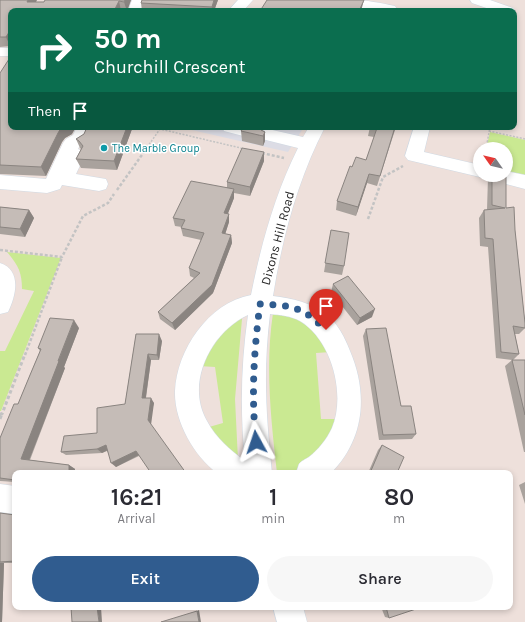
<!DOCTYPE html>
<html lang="en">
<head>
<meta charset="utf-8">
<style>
  body { margin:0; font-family:Karla,sans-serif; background:#f7f7f7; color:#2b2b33; height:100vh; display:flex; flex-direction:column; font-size:15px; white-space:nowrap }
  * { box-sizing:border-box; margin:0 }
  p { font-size:13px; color:#7c7c81 }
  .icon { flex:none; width:22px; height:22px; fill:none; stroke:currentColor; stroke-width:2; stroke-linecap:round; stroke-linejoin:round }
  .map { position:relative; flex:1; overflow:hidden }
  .details { position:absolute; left:12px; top:470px; width:501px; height:140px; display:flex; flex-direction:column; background:#fff; border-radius:8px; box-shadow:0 2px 6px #0003 }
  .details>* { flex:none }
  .hud { position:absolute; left:8px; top:8px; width:509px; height:122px; border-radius:8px; box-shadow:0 2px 6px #0003; background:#0b6e4f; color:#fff; overflow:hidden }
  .needle { width:26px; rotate:304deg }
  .buttons { position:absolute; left:473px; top:142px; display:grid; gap:8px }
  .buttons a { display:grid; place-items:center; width:40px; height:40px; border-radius:50%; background:#fff; box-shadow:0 2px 6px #0003; font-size:20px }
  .pin { position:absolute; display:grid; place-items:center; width:34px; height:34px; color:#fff; margin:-41px -17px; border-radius:50% 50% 50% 0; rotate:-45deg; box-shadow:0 0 4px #0007 }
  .pin .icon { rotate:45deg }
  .me { position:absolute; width:44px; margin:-22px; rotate:355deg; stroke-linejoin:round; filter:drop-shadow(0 0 3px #0008) }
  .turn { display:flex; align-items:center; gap:14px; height:84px; padding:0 20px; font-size:18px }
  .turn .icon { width:52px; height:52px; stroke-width:2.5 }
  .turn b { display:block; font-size:28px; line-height:34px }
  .then { display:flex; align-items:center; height:38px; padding:0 20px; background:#0003; gap:8px; font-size:15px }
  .eta { display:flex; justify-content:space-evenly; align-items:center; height:68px; text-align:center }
  .eta b { font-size:24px; font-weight:600; line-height:28px }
  .button { display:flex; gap:8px; margin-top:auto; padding:8px 20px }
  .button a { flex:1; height:46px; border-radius:24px; background:#305c8f; color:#fff; font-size:16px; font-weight:600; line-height:46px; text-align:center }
  .button a+a { background:#f7f7f7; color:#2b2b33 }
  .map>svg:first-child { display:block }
  .industrial { fill:#dcdce5 }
  .green { fill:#cae992 }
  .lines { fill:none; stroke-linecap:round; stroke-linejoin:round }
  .minor-casing { stroke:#d0dae4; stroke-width:1 }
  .path-far2 { stroke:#c3c3c3; stroke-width:1.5; stroke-dasharray:2 1.5; stroke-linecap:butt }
  .path-far1 { stroke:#c3c3c3; stroke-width:2.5; stroke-dasharray:3 2; stroke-linecap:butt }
  .path { stroke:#c3c3c3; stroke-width:3; stroke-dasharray:3.5 2.5; stroke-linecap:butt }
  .minor { fill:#fff; fill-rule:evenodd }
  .wall { fill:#a9a29d }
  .shaded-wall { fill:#8a8480 }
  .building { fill:#c5bcb7; stroke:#8a8480 }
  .route { stroke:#305c8f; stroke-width:7; stroke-dasharray:0 12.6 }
  .culture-dot { fill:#0f9aa8; stroke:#fff; stroke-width:1.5 }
  .labels { text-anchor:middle; stroke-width:3; stroke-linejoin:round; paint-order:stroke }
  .far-culture-label { font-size:11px; fill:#0d838f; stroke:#fff; text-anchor:start }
  .street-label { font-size:13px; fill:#2a2a2a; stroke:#fff }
</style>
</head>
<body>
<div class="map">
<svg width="525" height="622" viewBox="0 0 525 622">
  <rect width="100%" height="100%" fill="#eee0db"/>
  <path class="industrial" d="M 179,127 L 304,127 L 288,152 Z"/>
  <path class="green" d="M 490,132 L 525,140 L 525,177 L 506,172 L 506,149 L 486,149 Z
    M 7,252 L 61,258 L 1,411 L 0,411 L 0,351 L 5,351 L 34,291 L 22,289 C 22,272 18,265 7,252 Z
    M 273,313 L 303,316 L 331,352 L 316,353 L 321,419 L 337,419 L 340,421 L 304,473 L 277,473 C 271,420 265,366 273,313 Z
    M 240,316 L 242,319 L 235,399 L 238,460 L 231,457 L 209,427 L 223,423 L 215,367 L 199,366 L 214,339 Z"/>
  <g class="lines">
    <g class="minor-casing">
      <path id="minor" d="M 132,0 L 146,0 L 142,11 L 128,11 Z
        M 238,0 L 253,0 L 243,11 L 228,11 Z
        M 352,0 C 366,0 381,3 395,6 L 397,9 L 395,11 C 380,11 366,9 351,6 L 349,3 Z
        M 470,0 L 490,0 L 513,8 L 515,11 L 495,11 L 472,3 Z
        M 0,48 L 11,48 L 11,56 L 0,56 Z
        M 77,127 L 93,127 L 86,143 L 79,147 L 78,149 L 82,151 L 85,155 L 76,174 L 106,179 L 108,184 L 106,189 L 99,191 L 62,185 L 60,189 L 47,193 L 0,189 L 0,175 L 46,179 L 63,143 L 66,139 L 73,135 Z
        M 222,127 L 253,127 L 255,131 L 253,135 L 247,137 L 224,131 Z
        M 309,127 L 325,127 C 298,179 282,238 273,296 C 292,298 312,303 327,315 C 338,324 345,338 350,351 C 368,393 365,439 331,473 L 296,473 C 297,470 298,467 299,464 C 301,461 306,459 309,457 C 318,450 327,439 332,428 C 346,395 332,340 300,321 C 291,316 280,315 270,314 C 263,371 266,416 272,473 L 217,473 C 194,456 174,421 175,391 C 177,350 208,303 251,295 C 261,245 275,194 298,148 L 262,139 L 259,135 L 262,131 L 268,129 L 303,137 ZM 248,315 C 241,364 240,411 245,461 C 230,450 216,438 207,421 C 185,383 211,332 248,315 Z
        M 414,127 L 430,127 L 424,152 L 480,165 L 480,175 L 486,175 L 480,177 L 408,160 L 405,156 Z
        M 506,171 L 525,175 L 525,189 L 491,180 L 488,175 L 506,175 Z
        M 0,263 C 22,270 16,296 8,312 L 0,314 Z
        M 0,484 L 15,486 L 15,514 L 0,512 Z
        M 273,607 L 303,607 L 307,622 L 277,622 Z"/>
    </g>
    <path class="path-far2" d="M 489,131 L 525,139
      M 486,149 L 490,127
      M 143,153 L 160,129 L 245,149"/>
    <path class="path-far1" d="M 262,153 L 284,158
      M 117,190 L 144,152
      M 368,219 L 383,177 L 403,166
      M 0,250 L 62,257 L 83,216 L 108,203 L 114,194
      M 25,355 L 62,257"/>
    <path class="path" d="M 0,414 L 2,414 L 25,354
      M 0,419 L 2,414"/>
    <use href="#minor" class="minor"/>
  </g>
  <path class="wall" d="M 0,0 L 36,2 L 131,0 L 127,11 L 11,11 L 10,46 L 0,47 Z
    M 218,0 L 214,11 L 142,11 L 141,3 Z
    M 0,73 L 72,134 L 65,138 L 62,142 L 46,176 L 0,174 Z
    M 87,127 L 143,127 L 142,128 L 132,129 L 117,170 L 81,168 L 76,159 L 81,149 L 80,148 L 76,139 L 84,134 Z
    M 271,127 L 261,130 L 265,132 L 265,141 L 263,146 L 242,141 L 241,131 L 247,129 Z
    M 273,127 L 286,127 L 285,130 Z
    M 370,127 L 396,127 L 377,186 L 367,183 L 356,216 L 336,210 L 337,201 L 352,167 L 366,160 L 374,137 L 368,136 Z
    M 264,152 L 264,161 L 250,196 L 234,193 L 234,198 L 228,213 L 229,222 L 225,234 L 231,235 L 232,243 L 213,293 L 175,330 L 160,319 L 158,312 L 194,278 L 190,276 L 189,268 L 201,240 L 183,236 L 181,228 L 182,227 L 175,226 L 173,218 L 227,188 L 227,182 Z
    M 489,175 L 502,175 L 506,208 L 515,230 L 525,323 L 525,328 L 519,334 L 515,334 L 519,354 L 513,360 L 525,360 L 525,452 L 524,452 L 505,366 L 512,360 L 496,358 L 488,247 L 480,246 L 479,218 L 484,210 L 487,210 L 488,177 Z
    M 0,207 L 29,210 L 34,218 L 25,237 L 0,234 Z
    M 331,230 L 344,266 L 342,275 L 324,272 Z
    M 333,284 L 372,317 L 357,325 L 331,292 Z
    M 79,328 L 64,367 L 65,368 L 30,460 L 69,465 L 75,469 L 75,473 L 15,473 L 15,482 L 0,481 L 0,438 L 18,404 L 40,351 L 38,348 Z
    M 366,329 L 401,406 L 416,434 L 412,439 L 379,440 L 363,336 Z
    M 136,334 L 162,341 L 159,360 L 151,360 L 146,398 L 154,403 L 139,456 L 116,467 L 107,451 L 102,453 L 66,455 L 61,452 L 97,433 L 125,404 Z
    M 382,445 L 397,473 L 368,473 L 378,450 Z
    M 525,482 L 525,504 L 519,485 Z
    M 0,513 L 15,515 L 15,563 L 4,563 L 2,622 L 0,622 Z
    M 381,607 L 415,607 L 389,618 L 385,617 Z"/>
  <path class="shaded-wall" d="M 28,0 L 37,0 L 32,11 L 27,2 Z
    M 125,0 L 131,0 L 127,11 L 124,2 Z
    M 214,0 L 218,0 L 214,11 L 212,11 L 212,7 Z
    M 364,0 L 361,11 L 359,11 Z
    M 119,1 L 121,11 L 114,11 Z
    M 11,29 L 11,45 L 10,46 L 6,37 Z
    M 63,127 L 76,127 L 72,134 L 65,138 L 62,142 L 46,176 L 41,167 L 58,133 L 61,128 Z
    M 127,127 L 132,127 L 132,129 L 117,170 L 114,161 Z
    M 258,127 L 271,127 L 261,130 L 258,136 Z
    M 265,132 L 265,141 L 263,146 L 263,136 Z
    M 264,152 L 264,161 L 250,196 L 250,187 Z
    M 369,174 L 367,183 L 356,216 L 358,207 Z
    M 234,189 L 234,198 L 225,221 L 224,213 Z
    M 29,210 L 34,218 L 25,237 L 20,229 Z
    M 229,214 L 229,222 L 223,241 L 222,233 Z
    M 231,235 L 232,243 L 213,293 L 175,330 L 172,323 Z
    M 375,309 L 372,317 L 357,325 L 360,318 Z
    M 74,320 L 79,328 L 64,367 L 65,368 L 28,463 L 21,459 Z
    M 159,334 L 162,341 L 159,360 L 157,355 Z
    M 148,354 L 151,360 L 145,403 L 142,398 Z
    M 151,398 L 154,403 L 151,425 L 148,420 Z
    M 106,445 L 110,449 L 102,453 L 97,449 Z
    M 136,451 L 139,455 L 116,467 L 111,463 Z
    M 69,465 L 75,469 L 75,473 L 69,473 Z
    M 0,563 L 4,563 L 2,622 L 0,622 Z
    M 97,607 L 101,607 L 102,622 L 99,622 Z
    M 199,610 L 201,622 L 199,622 L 197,611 Z"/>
  <path class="building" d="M 0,0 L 28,0 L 27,2 L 44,2 L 45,0 L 125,0 L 124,2 L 119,1 L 114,11 L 11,11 L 11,29 L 6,37 L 0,37 Z
    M 142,0 L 214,0 L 212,7 L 141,3 Z
    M 267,0 L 364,0 L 359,11 L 260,11 Z
    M 11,56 L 11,127 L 63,127 L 61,128 L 58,133 L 41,167 L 0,165 L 0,73 Z
    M 87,127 L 127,127 L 114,161 L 76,159 L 83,146 L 79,141 L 76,139 L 84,134 Z
    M 252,127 L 258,127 L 261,130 L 265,132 L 263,136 L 241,131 L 243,128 L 247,129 Z
    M 374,127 L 395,127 L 380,176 L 369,174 L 358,207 L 337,201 L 350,166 L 352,167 L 356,157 L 366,160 L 377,128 Z
    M 242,148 L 264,152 L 250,187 L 227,182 Z
    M 492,175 L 502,175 L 506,176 L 506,208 L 514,207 L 515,230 L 525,323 L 525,328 L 513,326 L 519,354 L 501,352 L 493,239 L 485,238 L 484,210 L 505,208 L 492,205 Z
    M 191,181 L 234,189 L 224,213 L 229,214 L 222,233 L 231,235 L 212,285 L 172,323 L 158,312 L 200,273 L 189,268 L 204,233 L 181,228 L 185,220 L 173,218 Z
    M 0,207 L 29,210 L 20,229 L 0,227 Z
    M 331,230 L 349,233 L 344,266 L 325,263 Z
    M 348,276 L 375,309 L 360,318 L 333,284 Z
    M 50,318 L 74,320 L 58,361 L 59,361 L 21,459 L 69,465 L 69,473 L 15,473 L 15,480 L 0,478 L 0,438 L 14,404 L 18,404 L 30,375 L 41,349 L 38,348 Z
    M 386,328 L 401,406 L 411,406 L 416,434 L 383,435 L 366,329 Z
    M 136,334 L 159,334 L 157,355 L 148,354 L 142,398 L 151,398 L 148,420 L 186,473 L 151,473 L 136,451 L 111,463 L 106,445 L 97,449 L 61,452 L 64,436 L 97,433 L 97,408 L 125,404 Z
    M 512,360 L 525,360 L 525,415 Z
    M 382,445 L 404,457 L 397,473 L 370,473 Z
    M 0,513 L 15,515 L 15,561 L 0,562 Z
    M 71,607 L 97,607 L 99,622 L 72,622 Z
    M 386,607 L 415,607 L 416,609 L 389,618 Z
    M 197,611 L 199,622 L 161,622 Z"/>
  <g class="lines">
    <path class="route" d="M 256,442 C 251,395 254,350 260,304 C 294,306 301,306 326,330"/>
  </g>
  <circle class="culture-dot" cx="104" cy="148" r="4"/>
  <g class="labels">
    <g class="far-culture-label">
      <text x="112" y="152">The Marble Group</text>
    </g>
    <g class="street-label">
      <text transform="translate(277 238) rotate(-75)" y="5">Dixons Hill Road</text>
    </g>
  </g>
</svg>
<div class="buttons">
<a><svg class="needle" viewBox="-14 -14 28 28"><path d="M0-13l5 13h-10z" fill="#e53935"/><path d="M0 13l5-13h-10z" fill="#7c7c81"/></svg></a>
</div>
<div class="pin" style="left:326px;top:330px;background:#d93025"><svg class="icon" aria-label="arrive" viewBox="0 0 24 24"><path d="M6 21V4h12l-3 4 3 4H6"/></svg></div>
<svg class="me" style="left:256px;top:442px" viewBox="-20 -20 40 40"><path d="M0-17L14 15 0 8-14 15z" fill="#305c8f" stroke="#fff" stroke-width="4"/></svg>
<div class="hud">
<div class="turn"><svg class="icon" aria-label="right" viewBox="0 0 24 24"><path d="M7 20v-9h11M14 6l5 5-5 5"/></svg><div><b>50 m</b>Churchill Crescent</div></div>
<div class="then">Then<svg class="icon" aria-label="arrive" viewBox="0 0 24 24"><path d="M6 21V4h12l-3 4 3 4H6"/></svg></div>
</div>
<section class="details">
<div class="eta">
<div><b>16:21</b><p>Arrival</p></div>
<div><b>1</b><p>min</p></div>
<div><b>80</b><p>m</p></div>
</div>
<div class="button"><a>Exit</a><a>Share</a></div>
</section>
</div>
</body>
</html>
